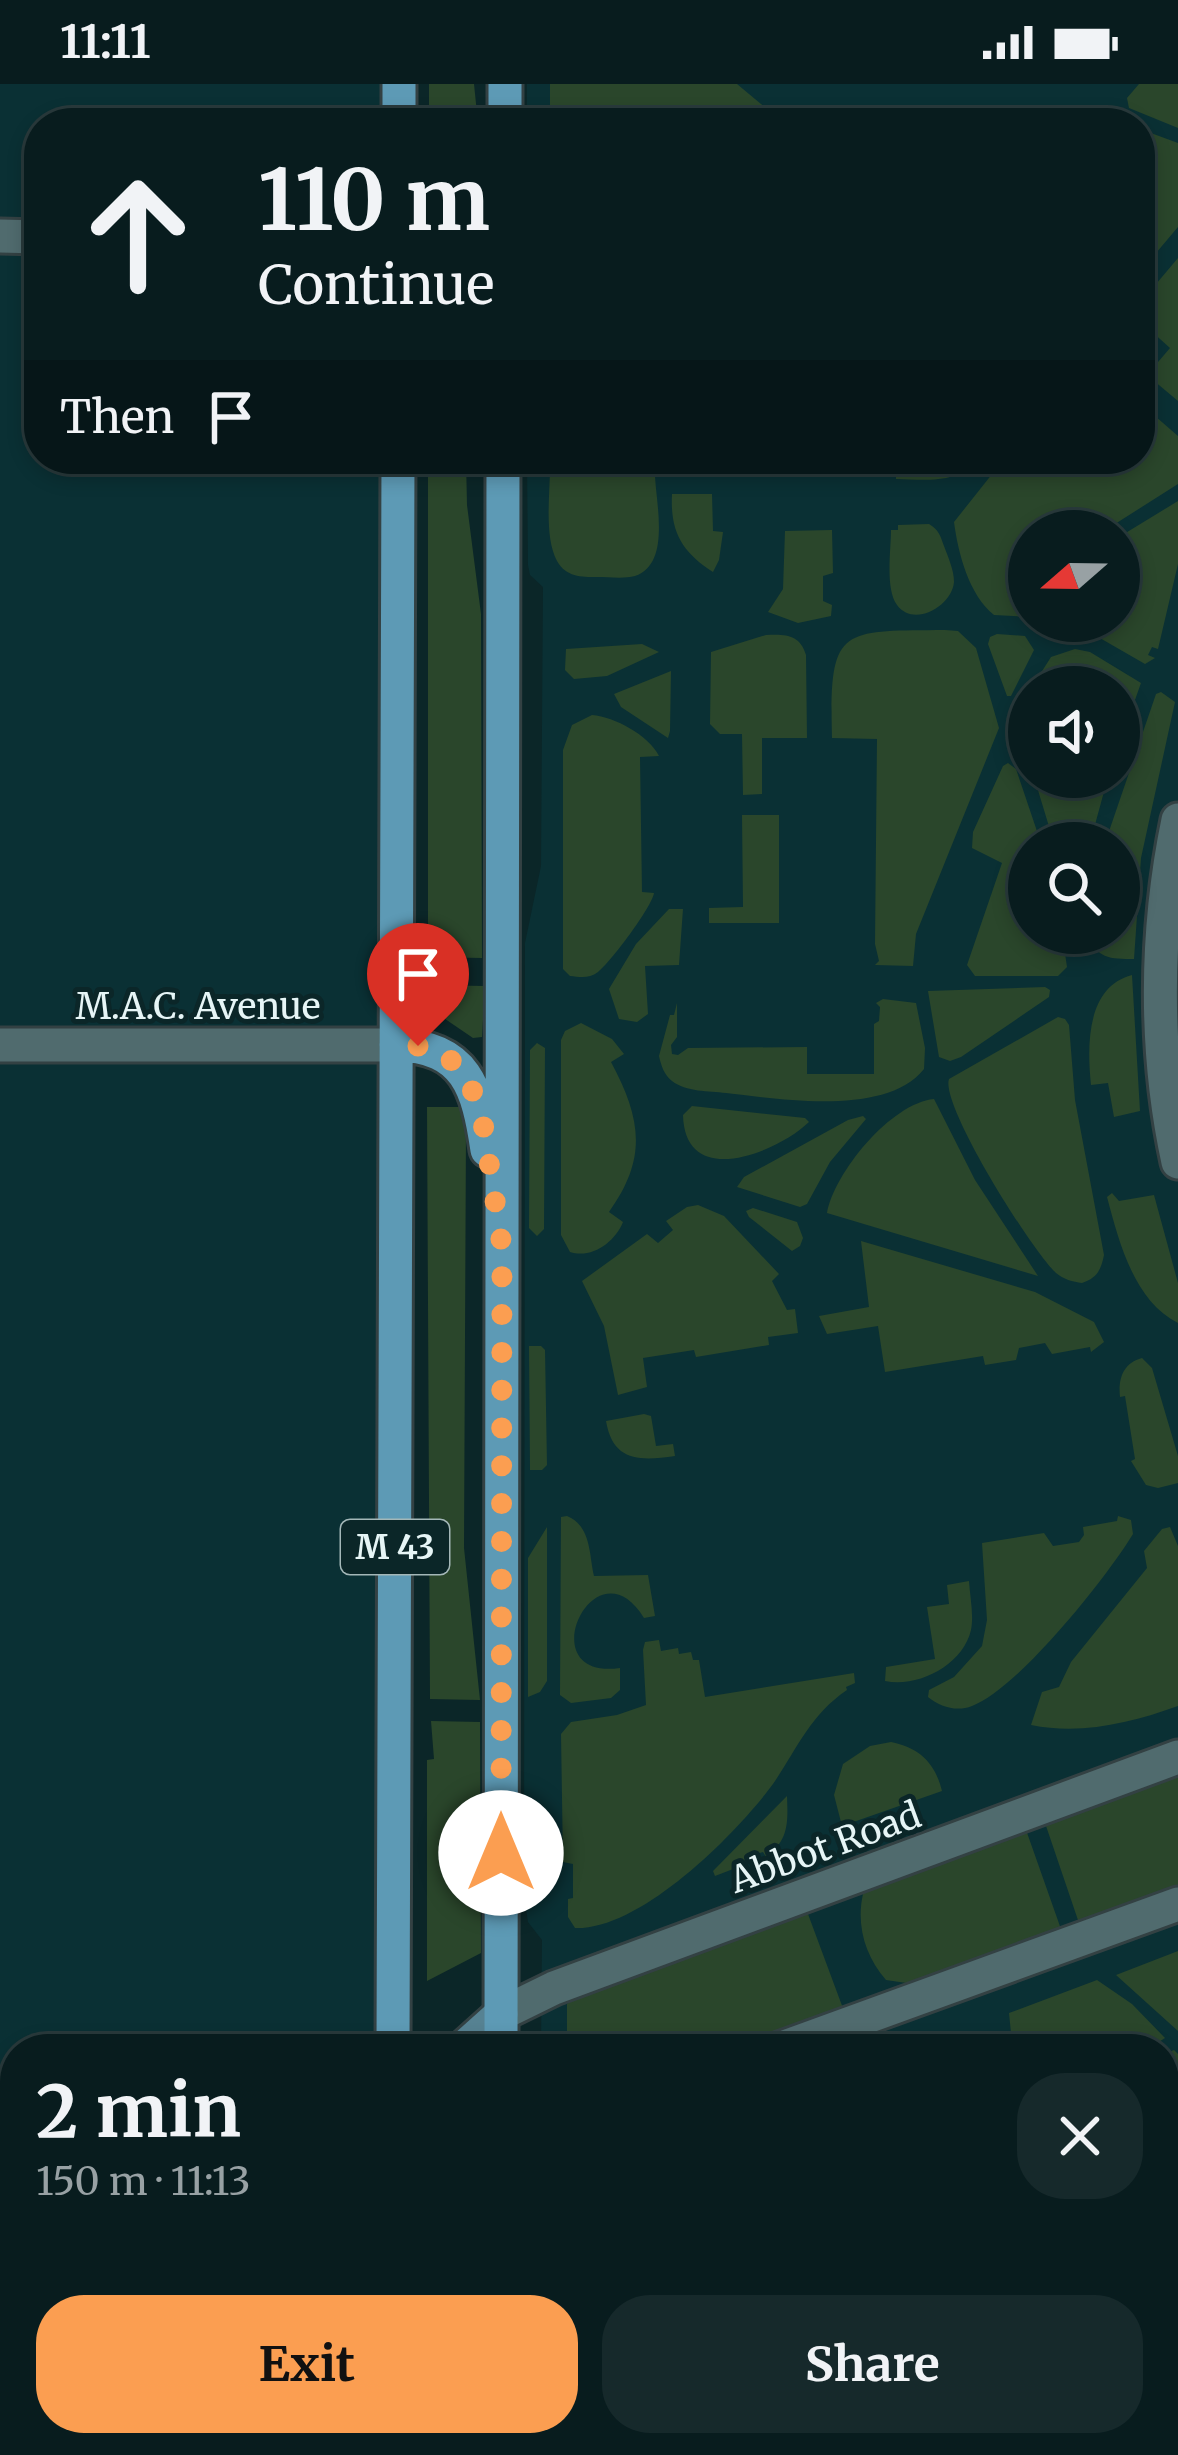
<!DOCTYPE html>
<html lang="en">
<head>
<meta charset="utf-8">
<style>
  body { margin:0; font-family:Merriweather,serif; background:#16292b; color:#f1f3f6; height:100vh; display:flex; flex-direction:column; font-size:45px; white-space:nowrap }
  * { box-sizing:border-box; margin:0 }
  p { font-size:39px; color:#98a1a4 }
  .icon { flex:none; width:66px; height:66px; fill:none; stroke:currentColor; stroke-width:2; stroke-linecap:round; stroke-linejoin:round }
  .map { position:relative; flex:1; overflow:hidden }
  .sheet { position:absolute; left:0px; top:1950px; width:1179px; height:423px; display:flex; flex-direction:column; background:#081c1e; border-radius:48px 48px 0 0; box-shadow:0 6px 18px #0003,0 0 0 3px #293a3c }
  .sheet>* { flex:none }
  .banner { position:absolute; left:24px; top:24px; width:1131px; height:366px; border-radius:48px; box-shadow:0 6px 18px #0003,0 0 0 3px #293a3c; background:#081c1e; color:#f1f3f6; overflow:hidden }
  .needle { width:78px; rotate:250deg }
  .buttons { position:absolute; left:1008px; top:426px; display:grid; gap:24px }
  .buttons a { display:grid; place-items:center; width:132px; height:132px; border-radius:50%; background:#081c1e; box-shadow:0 6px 18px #0003,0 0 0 3px #293a3c; font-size:60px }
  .pin { position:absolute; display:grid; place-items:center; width:102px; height:102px; color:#fff; margin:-123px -51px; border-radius:50% 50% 50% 0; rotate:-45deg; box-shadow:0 0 12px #0007 }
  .pin .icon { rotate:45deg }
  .me { position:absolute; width:132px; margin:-66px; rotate:0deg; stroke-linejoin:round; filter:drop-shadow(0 0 9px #0008) }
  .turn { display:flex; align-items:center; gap:42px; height:252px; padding:0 36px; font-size:54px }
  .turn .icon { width:156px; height:156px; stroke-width:2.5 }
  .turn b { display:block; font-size:84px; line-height:102px }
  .then { display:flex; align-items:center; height:114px; padding:0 36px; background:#0003; gap:24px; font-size:45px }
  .round { display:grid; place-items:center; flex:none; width:126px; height:126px; border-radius:48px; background:#16292b }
  .overview { display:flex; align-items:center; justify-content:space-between; height:204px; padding:0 36px }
  h1 { font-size:72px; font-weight:700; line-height:90px }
  .action { display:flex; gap:24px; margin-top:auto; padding:24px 36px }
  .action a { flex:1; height:138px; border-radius:48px; background:#fb9e51; color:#111; font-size:48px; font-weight:700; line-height:138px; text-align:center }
  .action a+a { background:#16292b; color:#f1f3f6 }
  .status { display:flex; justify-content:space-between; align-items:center; height:84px; padding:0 60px; background:#081c1e; direction:ltr }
  .status svg { height:33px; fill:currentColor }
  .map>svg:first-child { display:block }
  .built { fill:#0a3034; fill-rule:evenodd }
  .green { fill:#2a462b }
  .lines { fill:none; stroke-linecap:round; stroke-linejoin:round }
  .minor-casing { stroke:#334143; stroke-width:39 }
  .secondary-casing { stroke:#334143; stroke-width:39 }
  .primary-casing { stroke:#334143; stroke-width:39 }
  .minor { stroke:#506b6e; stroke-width:33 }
  .secondary { stroke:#568292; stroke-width:33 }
  .primary { stroke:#5d9ab5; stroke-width:33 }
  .route { stroke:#fb9e51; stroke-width:21; stroke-dasharray:0 37.8 }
  .labels { text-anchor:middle; stroke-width:10; stroke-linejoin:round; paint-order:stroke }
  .shield { fill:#0b2628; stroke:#a4b7b8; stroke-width:3 }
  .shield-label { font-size:33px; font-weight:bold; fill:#e6f5f6 }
  .street-label { font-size:36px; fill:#e6f5f6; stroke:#0b2628 }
</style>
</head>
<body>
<div class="status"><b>11:11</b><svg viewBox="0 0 49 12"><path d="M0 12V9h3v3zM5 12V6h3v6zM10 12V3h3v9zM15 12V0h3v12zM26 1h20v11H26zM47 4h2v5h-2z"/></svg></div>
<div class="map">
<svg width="1178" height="2371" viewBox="0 0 1178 2371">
  <rect width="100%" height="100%" fill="#0b2628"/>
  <path class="built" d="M 0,0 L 391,0 L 391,39 L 39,39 L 39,375 L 390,375 L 386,1965 L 15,1965 L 15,2358 L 373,2358 L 373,2371 L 0,2371 Z
    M 527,0 L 1178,0 L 1178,2371 L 532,2371 L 534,2358 L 1164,2358 L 1164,1965 L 541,1965 L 542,1856 L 528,1838 L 524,1812 L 525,859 L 541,782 L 543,503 L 530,491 L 528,481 L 527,375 L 1140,375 L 1140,39 L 527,39 ZM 1029,447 L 1119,447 L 1119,537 L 1029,537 ZM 1029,603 L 1119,603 L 1119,693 L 1029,693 ZM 1029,759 L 1119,759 L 1119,849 L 1029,849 Z"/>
  <path class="green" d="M 429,0 L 474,0 L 478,39 L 429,39 Z
    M 550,0 L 737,0 L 767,25 L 755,39 L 741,39 L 725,26 L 713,39 L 550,39 Z
    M 1139,0 L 1178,0 L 1178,44 L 1129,24 L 1127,14 Z
    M 1140,45 L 1178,59 L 1178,143 L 1140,188 Z
    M 1178,174 L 1178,317 L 1147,291 L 1170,264 L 1140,237 L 1140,219 Z
    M 1140,319 L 1178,352 L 1178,400 L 1104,447 L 1029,447 L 1029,533 L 994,531 C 969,511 958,469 954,438 L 1004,375 L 1140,375 Z
    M 428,375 L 466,375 L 467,421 L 481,530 L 482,874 L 428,873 Z
    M 550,375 L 641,375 L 641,382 L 655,391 C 656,420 671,480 635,492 C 624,495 609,493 597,493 C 581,493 566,493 557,477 C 543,450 551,405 550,375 Z
    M 896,375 L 979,375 C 959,400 926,396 896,395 Z
    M 672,410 L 712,410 L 713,447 L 723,448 L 719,476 L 713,488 C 682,468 670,448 672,410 Z
    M 1178,417 L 1178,480 L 1158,565 L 1152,563 L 1148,571 L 1155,574 L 1145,580 L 1079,542 L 1076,537 L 1119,537 L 1119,453 Z
    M 929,440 C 939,446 940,451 944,462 C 948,473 954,486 954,498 C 952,522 914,544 897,521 C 885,505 891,466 891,446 L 898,446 L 898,441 Z
    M 832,446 L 833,489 L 823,492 L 823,517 L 832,521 L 831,532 L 798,539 L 768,528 L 783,505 L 785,447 Z
    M 945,546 L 958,547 L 976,564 L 999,644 L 916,850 L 913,882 L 875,881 L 879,877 L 875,860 L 877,655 L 832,654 C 829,542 840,547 945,546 Z
    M 997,550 L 1025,552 L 1034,566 L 1011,612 L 1007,612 L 988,560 L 990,553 Z
    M 766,551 C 785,550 800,550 806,571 L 807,654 L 762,654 L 762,710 L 743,711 L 742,650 L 720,650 L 710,640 L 711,568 Z
    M 642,560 L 659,568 L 607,592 L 574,595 L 565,586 L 566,565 Z
    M 1075,565 L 1090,568 L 1141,599 L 1119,661 L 1119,603 L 1032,603 L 1051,573 Z
    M 671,587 L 670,647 L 668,654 L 621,623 L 614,610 Z
    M 1161,608 L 1175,618 L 1141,774 L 1134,875 C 1111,875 1094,875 1090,849 L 1119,849 L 1119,759 L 1105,759 L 1156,610 Z
    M 592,631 C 615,633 648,651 659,672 L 640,673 L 642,808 L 654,809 C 652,823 610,879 598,888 C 589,895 580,893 570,892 L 563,885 L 563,666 L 572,641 Z
    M 1008,679 L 1016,685 L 1041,759 L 1029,759 L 1029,849 L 1062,849 L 1067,883 L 1058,892 L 975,892 L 967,881 L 1002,779 L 972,764 L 973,748 L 1003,682 Z
    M 1034,693 L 1108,693 L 1090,759 L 1054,759 Z
    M 742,731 L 779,731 L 779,839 L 709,839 L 709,824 L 743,823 Z
    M 669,825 L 683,825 L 679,881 L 645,882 L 648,930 L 637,938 L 619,935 L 609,905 L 636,860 Z
    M 1132,891 L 1140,1027 L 1114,1033 L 1108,999 L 1091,1001 C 1087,962 1086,903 1132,891 Z
    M 427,901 L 485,902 L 482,953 L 473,954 L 429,924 Z
    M 1045,903 L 1050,906 L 1049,913 L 961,973 L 950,977 L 939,973 L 928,907 Z
    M 883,915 L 916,919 L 925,964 L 924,985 C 886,1033 779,1015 726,1009 C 709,1007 686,1008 672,997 C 664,991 661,981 659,972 L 670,931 L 674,931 L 677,919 L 677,953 L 671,961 L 672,970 L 678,971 L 688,964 L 807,963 L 807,990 L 874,990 L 874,940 L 879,937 L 880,923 L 876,919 Z
    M 1058,933 L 1065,935 L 1069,941 L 1075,1016 L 1104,1171 C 1101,1186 1097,1194 1082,1199 C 1073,1198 1063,1195 1056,1189 C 1032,1167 940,1021 949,995 Z
    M 581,939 L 612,955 L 624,970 L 611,978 C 641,1034 648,1074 609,1128 L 623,1138 C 615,1158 592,1175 570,1168 L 561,1151 L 561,956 L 565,947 Z
    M 537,959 L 545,964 L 544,1145 L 537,1152 L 529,1144 L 530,966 Z
    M 934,1015 L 975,1096 L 1038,1192 L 827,1129 C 834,1089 891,1019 934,1015 Z
    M 692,1022 L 805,1034 L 809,1038 C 778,1068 685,1107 683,1031 Z
    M 427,1023 L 463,1023 L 466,1045 L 464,1464 L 480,1616 L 430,1615 Z
    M 863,1032 L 866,1035 L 830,1078 L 807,1120 L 800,1123 L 737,1103 L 744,1093 L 848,1036 Z
    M 1112,1109 L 1119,1117 L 1154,1111 L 1178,1199 L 1178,1239 C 1134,1217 1119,1158 1107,1113 Z
    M 698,1121 L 724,1132 L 779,1190 L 772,1197 L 787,1226 L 795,1225 L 798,1249 L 768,1253 L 769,1261 L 696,1273 L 694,1266 L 643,1274 L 647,1303 L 618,1311 L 604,1242 L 582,1197 L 647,1150 L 658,1159 L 673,1146 L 666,1137 L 687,1123 Z
    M 753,1124 L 797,1138 L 803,1154 L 800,1162 L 792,1167 L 749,1133 L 746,1127 Z
    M 861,1157 L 1035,1208 L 1094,1238 L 1104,1258 L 1091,1268 L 1090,1263 L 1052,1270 L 1045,1259 L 1019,1264 L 1016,1276 L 985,1281 L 983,1272 L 885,1288 L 878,1242 L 827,1250 L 819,1232 L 869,1223 Z
    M 529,1262 L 541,1262 L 545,1266 L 547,1381 L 542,1386 L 530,1386 Z
    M 1142,1274 L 1152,1284 L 1178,1372 L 1178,1399 L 1158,1404 L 1146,1401 L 1131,1377 L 1135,1375 L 1125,1312 L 1120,1313 C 1118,1295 1123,1279 1142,1274 Z
    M 644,1330 L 651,1332 L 656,1362 L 673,1360 L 675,1372 C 640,1377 613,1378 606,1337 Z
    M 567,1432 C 591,1442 589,1469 594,1492 L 648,1491 L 655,1532 L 644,1534 C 595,1454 528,1597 620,1584 L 620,1606 L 611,1614 L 571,1619 L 560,1611 L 561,1433 Z
    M 1118,1432 L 1131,1436 L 1133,1450 C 1107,1493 1018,1605 972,1622 C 957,1628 940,1623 928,1613 L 929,1606 L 954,1593 L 982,1562 L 987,1536 L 982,1459 L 1044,1449 L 1053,1462 L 1079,1458 L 1084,1451 L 1083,1443 L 1117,1437 Z
    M 547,1443 L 547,1597 L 540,1608 L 528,1613 L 528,1474 Z
    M 1170,1443 L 1178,1462 L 1178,1622 C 1131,1639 1081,1651 1031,1641 L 1042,1608 L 1059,1603 L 1071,1578 L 1147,1484 L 1144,1467 L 1162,1445 Z
    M 969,1497 C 970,1513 974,1531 971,1546 C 963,1581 918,1604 885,1597 L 886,1583 L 935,1575 L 927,1523 L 949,1520 L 947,1501 Z
    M 659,1556 L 661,1567 L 678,1564 L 679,1570 L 691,1568 L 693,1576 L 699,1576 L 705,1613 L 854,1589 L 855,1599 L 846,1603 L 847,1606 C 810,1631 797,1665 773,1700 C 736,1750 641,1846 575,1844 L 568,1833 L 568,1815 L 573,1814 L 573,1780 L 563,1778 L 561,1650 L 571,1638 L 617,1631 L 646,1621 L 643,1566 L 645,1558 Z
    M 431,1637 L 480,1638 L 481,1869 L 427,1897 L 427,1676 L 434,1675 Z
    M 891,1658 C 919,1664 935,1678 942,1707 L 842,1742 L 834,1711 L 843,1680 L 870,1662 Z
    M 1178,1687 L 1178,1806 L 1080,1842 L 1044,1736 Z
    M 787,1712 C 788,1739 789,1756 766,1773 L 763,1768 L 753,1771 L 754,1777 L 715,1792 L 713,1787 Z
    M 1025,1743 L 1062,1848 L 913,1900 L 886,1896 C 865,1872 856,1841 863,1810 L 878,1797 Z
    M 805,1822 L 844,1927 L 741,1965 L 567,1965 L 567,1920 L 594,1903 Z
    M 1178,1867 L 1178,1947 L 1116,1891 Z
    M 1097,1896 L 1132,1920 L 1165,1954 L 1148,1965 L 987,1965 L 1011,1949 L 1009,1929 Z
    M 1174,1966 L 1178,1970 L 1178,2047 L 1175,2041 L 1164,2045 L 1164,1970 Z
    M 1164,2129 L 1178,2131 L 1177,2260 L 1164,2259 L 1164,2205 L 1167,2203 Z
    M 561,2358 L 607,2358 L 601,2371 L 561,2371 Z
    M 618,2358 L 733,2358 L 758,2371 L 613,2371 Z
    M 768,2358 L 852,2358 L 852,2361 L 876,2358 L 881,2371 L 761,2371 Z"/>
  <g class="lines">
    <g class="minor-casing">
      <path id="minor" d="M 0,152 L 39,153
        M 1178,736 C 1155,847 1154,967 1178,1078
        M 0,961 L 396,961
        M 501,1930 L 554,1904 L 1178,1673
        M 779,1965 L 1178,1820
        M 1127,2358 L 1163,2371
        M 0,2366 L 1,2371
        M 935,2371 L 937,2358"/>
    </g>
    <g class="secondary-casing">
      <path id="secondary" d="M 462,1965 L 501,1930
        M 0,2173 L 15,2167"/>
    </g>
    <g class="primary-casing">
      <path id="primary" d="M 399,39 L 399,0
        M 505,39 L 505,0
        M 396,961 C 466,962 478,1004 487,1066
        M 393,1965 L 398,375
        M 501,1965 L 503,375
        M 502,2358 L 502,2371
        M 390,2371 L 390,2358"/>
    </g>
    <use href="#minor" class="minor"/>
    <use href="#secondary" class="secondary"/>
    <use href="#primary" class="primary"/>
  </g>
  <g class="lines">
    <path class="route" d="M 418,962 L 438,965 L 462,986 L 475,1012 L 483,1039 L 502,1162 L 501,1769"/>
  </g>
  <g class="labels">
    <rect class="shield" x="341" y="1436" width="108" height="54" rx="9"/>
    <g class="shield-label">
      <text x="395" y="1475">M 43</text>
    </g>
    <g class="street-label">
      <text x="198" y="935">M.A.C. Avenue</text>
      <text transform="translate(825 1763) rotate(-20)" y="13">Abbot Road</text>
    </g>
  </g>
</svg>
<div class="buttons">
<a><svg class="needle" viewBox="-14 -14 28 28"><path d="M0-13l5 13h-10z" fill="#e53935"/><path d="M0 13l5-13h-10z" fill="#98a1a4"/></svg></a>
<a><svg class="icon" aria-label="sound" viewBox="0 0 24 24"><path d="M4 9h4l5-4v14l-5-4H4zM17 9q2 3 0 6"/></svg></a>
<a><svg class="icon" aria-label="search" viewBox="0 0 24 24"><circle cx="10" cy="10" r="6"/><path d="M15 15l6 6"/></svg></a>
</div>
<div class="pin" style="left:418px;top:962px;background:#d93025"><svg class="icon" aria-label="arrive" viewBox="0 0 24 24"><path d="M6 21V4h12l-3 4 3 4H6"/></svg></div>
<svg class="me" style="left:501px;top:1769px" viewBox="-20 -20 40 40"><circle r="19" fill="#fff"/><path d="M0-13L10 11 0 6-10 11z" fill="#fb9e51"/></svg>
<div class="banner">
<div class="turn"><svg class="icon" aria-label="ahead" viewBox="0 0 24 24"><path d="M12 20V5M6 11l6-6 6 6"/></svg><div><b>110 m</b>Continue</div></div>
<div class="then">Then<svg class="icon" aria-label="arrive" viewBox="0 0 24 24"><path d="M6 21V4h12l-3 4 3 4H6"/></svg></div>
</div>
<section class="sheet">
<div class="overview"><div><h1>2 min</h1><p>150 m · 11:13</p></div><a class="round"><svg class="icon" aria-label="close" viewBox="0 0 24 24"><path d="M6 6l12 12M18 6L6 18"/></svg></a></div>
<div class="action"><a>Exit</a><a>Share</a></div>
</section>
</div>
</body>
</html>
